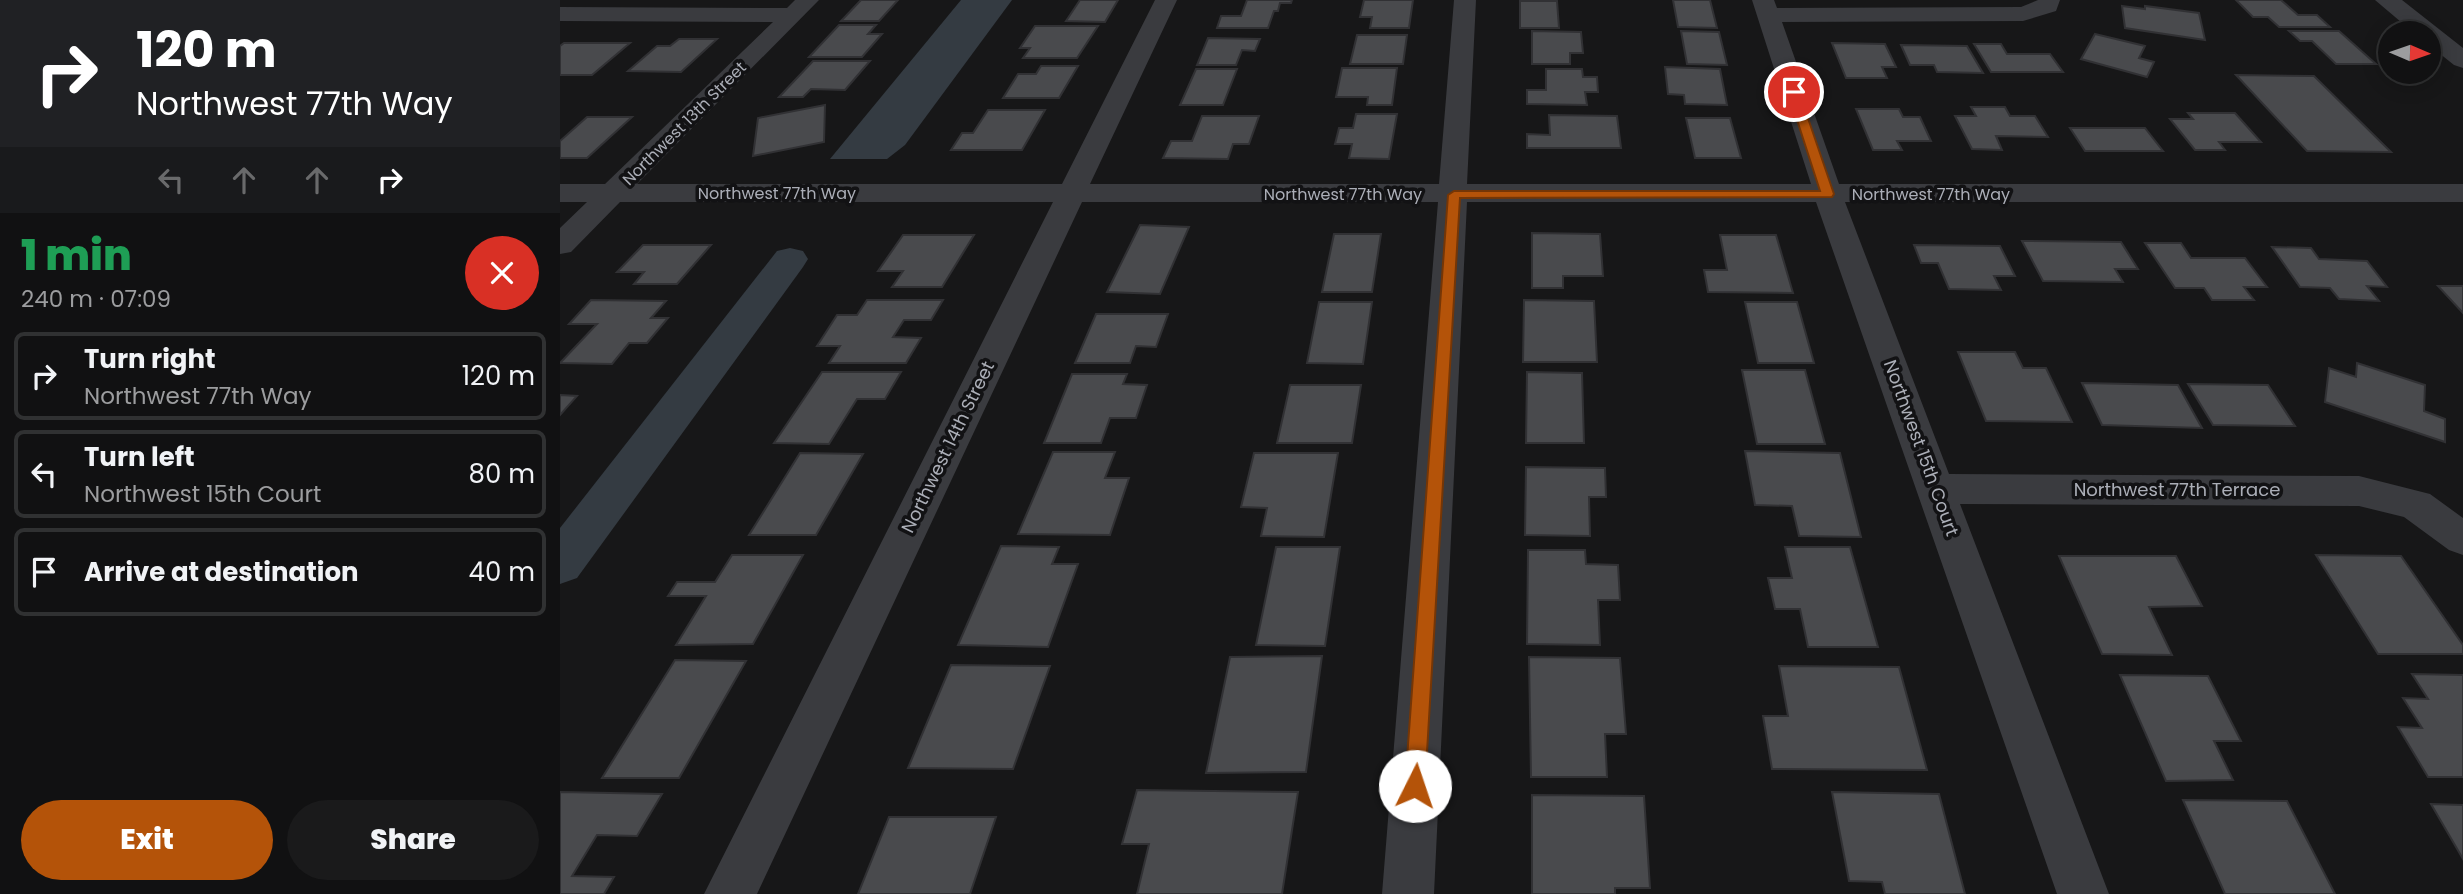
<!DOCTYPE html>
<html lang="en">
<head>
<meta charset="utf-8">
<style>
  body { margin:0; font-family:Poppins,sans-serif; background:#1a1a1b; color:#f1f3f6; height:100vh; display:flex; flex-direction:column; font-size:26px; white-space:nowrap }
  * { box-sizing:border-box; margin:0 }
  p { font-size:23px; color:#9c9d9f }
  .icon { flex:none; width:38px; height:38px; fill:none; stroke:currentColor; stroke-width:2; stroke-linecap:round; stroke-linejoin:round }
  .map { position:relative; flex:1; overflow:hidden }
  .sheet { display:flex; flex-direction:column; background:#111112; width:560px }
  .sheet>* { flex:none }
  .banner { background:#202124; color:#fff; overflow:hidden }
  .needle { width:46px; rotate:92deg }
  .controls { position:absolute; left:1818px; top:21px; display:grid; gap:14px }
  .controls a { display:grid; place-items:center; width:63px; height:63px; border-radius:50%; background:#111112; box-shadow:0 4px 18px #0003,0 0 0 2px #303132; font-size:35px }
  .pin { position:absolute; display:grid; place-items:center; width:60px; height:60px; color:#fff; margin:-30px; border:4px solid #fff; border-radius:50%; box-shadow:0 2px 7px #0007 }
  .me { position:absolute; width:77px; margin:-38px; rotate:4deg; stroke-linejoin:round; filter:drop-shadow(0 0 5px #0008) }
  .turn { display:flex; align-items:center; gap:24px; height:147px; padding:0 21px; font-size:32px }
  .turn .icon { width:91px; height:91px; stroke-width:2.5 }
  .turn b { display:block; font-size:49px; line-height:60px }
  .lanes { display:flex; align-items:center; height:66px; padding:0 21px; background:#0003; justify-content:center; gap:35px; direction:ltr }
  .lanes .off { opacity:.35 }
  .round { display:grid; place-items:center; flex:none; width:74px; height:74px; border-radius:37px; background:#1a1a1b }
  .overview { display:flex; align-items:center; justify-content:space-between; height:119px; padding:0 21px }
  h1 { font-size:42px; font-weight:800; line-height:52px; color:#1e9e55 }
  .cta { display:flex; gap:14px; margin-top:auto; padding:14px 21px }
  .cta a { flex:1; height:80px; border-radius:42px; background:#b45309; color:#fff; font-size:28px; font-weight:800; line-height:80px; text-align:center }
  .cta a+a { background:#1a1a1b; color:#f1f3f6 }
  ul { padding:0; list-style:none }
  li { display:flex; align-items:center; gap:21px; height:88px; margin:0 14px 10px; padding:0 7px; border:4px solid #303132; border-radius:10px }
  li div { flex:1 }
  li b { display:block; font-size:26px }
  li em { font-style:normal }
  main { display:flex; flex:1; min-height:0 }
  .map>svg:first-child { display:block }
  .water { fill:#343b42 }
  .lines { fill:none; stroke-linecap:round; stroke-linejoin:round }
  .canal { fill:#343b42; fill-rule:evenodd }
  .building { fill:#494a4d; stroke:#313134; stroke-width:2 }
  .minor { fill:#3a3b3f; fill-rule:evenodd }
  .tertiary { fill:#3a3b3f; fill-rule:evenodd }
  .route { fill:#b45309; stroke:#753606; stroke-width:2 }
  .labels { text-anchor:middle; stroke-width:7; stroke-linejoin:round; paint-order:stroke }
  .far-street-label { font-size:16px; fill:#abaeb7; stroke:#121214 }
  .street-label { font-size:18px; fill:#abaeb7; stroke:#121214 }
</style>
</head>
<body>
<main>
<section class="sheet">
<div class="banner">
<div class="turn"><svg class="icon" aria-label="right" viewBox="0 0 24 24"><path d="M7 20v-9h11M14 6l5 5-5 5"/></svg><div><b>120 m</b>Northwest 77th Way</div></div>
<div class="lanes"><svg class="icon off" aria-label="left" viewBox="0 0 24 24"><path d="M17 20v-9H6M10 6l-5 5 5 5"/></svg><svg class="icon off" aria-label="ahead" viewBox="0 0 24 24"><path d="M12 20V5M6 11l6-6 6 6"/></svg><svg class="icon off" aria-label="ahead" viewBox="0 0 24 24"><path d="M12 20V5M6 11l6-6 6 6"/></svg><svg class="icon" aria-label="right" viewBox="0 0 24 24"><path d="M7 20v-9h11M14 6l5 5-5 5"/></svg></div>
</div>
<div class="overview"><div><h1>1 min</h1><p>240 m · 07:09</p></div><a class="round" style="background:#d93025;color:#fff"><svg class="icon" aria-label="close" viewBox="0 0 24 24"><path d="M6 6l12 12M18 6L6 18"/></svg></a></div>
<ul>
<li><svg class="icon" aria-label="right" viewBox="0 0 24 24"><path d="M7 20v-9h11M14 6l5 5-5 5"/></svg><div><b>Turn right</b><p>Northwest 77th Way</p></div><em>120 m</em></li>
<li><svg class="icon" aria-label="left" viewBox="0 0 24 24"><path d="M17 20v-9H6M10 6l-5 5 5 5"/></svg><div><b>Turn left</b><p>Northwest 15th Court</p></div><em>80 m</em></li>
<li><svg class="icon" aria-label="arrive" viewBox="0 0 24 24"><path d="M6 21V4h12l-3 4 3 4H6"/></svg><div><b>Arrive at destination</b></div><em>40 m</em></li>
</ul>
<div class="cta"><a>Exit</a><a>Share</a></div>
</section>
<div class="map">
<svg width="1903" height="894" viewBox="0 0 1903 894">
  <rect width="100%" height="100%" fill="#171718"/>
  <path class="water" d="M 401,0 L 452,0 L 345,145 L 327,159 L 270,159 Z"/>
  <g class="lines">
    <path class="canal" d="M 230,248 L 243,251 L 248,259 L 243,267 L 17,578 L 0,584 L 0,528 L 217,251 Z"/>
  </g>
  <path class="building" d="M 301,0 L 338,0 L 319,21 L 281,21 Z
    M 520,0 L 558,0 L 545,22 L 506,21 Z
    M 687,0 L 732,0 L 731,3 L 720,3 L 718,11 L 714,11 L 708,28 L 657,28 L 661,16 L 681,16 Z
    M 804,0 L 853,0 L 849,28 L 810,28 L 812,17 L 800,17 Z
    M 1113,0 L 1150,0 L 1157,28 L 1118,27 Z
    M 1676,0 L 1721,0 L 1738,15 L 1757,15 L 1770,27 L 1719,27 L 1708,17 L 1693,17 Z
    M 960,1 L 997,1 L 999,28 L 960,28 Z
    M 1562,6 L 1585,9 L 1585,6 L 1639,13 L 1645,40 L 1565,28 Z
    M 279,25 L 316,25 L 308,34 L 322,34 L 302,57 L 249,57 Z
    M 475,26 L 538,26 L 517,58 L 463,58 L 470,48 L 460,48 Z
    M 972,31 L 1021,32 L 1023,53 L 1010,53 L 1010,64 L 972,64 Z
    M 1121,31 L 1159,32 L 1167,65 L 1127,64 Z
    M 1729,31 L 1779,31 L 1816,64 L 1776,64 L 1752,41 L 1740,41 Z
    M 1535,34 L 1585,46 L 1579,58 L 1594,62 L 1587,77 L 1521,59 Z
    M 797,35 L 847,35 L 843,64 L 790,64 Z
    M 648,38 L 700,39 L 695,51 L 682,50 L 676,65 L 637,65 Z
    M 119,39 L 157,39 L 121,72 L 68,71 L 97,46 L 110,46 Z
    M 4,43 L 70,43 L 32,75 L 0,75 L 0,46 Z
    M 1272,43 L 1325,44 L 1336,67 L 1322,67 L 1327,78 L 1286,78 Z
    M 1414,44 L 1441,44 L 1447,54 L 1490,54 L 1503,72 L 1431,72 Z
    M 1341,45 L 1407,46 L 1423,73 L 1377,72 L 1374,65 L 1350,65 Z
    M 253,61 L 310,61 L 285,90 L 251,89 L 243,97 L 219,97 Z
    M 481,66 L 518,66 L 499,98 L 443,98 L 458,74 L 476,74 Z
    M 1105,67 L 1160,69 L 1167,105 L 1125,104 L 1124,95 L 1108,94 Z
    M 782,68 L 837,68 L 832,105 L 807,105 L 808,97 L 776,97 Z
    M 636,69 L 677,69 L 663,105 L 620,105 Z
    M 986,69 L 1022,69 L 1023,77 L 1037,77 L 1038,92 L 1025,92 L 1027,105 L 967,104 L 967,90 L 986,90 Z
    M 1676,75 L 1754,76 L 1831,152 L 1747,151 Z
    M 265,105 L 264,142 L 193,156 L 198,118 Z
    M 1411,107 L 1445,107 L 1450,116 L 1475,116 L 1488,137 L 1436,136 L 1442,150 L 1412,149 L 1395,116 L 1416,116 Z
    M 1296,109 L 1339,109 L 1343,117 L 1360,117 L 1371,141 L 1337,141 L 1342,150 L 1313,150 Z
    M 428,110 L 485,110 L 462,150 L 391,150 L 402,133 L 413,133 Z
    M 1628,113 L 1675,113 L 1701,142 L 1659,142 L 1665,150 L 1635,150 L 1610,119 L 1633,119 Z
    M 796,114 L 837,114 L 829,159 L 789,158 L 792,144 L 775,144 L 779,128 L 793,128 Z
    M 989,115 L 1057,116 L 1061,148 L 967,148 L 967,134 L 990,135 Z
    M 642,116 L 699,116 L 689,144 L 673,144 L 668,159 L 603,158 L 611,141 L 632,141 Z
    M 27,117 L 72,117 L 27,158 L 0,158 L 0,141 Z
    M 1126,118 L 1170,118 L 1181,158 L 1135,158 Z
    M 1510,128 L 1585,128 L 1603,151 L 1525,151 Z
    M 580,225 L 629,227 L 600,294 L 547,292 Z
    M 972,233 L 1040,234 L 1043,276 L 1003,276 L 1003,288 L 972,288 Z
    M 774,234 L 821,234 L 812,292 L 762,292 Z
    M 343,235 L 414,235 L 382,287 L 332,287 L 343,271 L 318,271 Z
    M 1160,235 L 1216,235 L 1233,293 L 1148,292 L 1144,270 L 1167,270 Z
    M 1462,241 L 1561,242 L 1578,269 L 1555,269 L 1563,282 L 1483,281 Z
    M 1585,243 L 1621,243 L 1631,258 L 1685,258 L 1707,287 L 1684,287 L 1694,300 L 1652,300 L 1644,288 L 1615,288 Z
    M 83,245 L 151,245 L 117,284 L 74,284 L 84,272 L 57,272 Z
    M 1354,245 L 1440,246 L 1455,276 L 1434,276 L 1441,290 L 1389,289 L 1378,263 L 1361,263 Z
    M 1712,247 L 1751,248 L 1759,259 L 1807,261 L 1827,287 L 1807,286 L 1819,301 L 1779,299 L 1770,288 L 1740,287 Z
    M 1878,286 L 1903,286 L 1903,313 Z
    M 31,300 L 106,301 L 91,318 L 108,318 L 87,343 L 69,343 L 52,364 L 0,363 L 37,324 L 9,324 Z
    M 307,300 L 383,300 L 371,320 L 344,320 L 333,337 L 361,338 L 346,363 L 269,363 L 280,346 L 257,346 L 277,315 L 297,315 Z
    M 964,300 L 1034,301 L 1037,362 L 963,362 Z
    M 759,302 L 812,302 L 803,364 L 747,363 Z
    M 1185,302 L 1237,302 L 1254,363 L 1198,363 Z
    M 536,314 L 608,314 L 596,347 L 576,346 L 570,363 L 515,363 Z
    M 1398,352 L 1455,352 L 1463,368 L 1486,368 L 1512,422 L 1426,421 Z
    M 1797,363 L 1865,385 L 1864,411 L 1885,419 L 1885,442 L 1765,402 L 1769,368 L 1796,377 Z
    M 1182,370 L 1245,370 L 1265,444 L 1197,444 Z
    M 262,372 L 341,372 L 325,399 L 297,399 L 269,444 L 214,443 Z
    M 967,372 L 1022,373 L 1024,443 L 966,443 Z
    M 512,374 L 567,374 L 563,384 L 587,385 L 576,418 L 550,418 L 541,443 L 484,443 Z
    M 1522,383 L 1618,385 L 1642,428 L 1542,425 Z
    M 1628,384 L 1708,385 L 1735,426 L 1653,425 Z
    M 730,385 L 801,385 L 792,443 L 717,443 Z
    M 0,395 L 17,396 L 0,415 Z
    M 1185,451 L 1280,453 L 1301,537 L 1239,536 L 1232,506 L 1195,505 Z
    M 493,452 L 555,452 L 545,478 L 569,478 L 550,535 L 458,534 Z
    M 240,453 L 303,454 L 256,535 L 189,535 Z
    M 694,453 L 778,453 L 764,537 L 701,536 L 707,508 L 681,507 Z
    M 966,467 L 1045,468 L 1046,497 L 1029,497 L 1030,536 L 965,535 Z
    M 441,546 L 499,547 L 492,564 L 518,564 L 488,647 L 398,645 Z
    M 716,547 L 780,547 L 765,646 L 696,645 Z
    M 1225,547 L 1290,547 L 1318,647 L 1248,647 L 1240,609 L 1215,609 L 1208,578 L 1232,578 Z
    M 968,550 L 1025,550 L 1026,564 L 1058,565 L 1060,600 L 1038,600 L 1040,645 L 967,644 Z
    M 172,555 L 243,555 L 193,644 L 116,645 L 146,596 L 108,596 L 117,582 L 155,582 Z
    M 1756,555 L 1841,556 L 1903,645 L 1903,654 L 1818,654 Z
    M 1499,556 L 1616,556 L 1642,606 L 1589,607 L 1612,655 L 1542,654 Z
    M 762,656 L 746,772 L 646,773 L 670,657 Z
    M 969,657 L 1060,658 L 1066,734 L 1045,734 L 1047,777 L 971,777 Z
    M 115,660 L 186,661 L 119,778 L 42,778 Z
    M 391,665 L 490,666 L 453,769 L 348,768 Z
    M 1219,666 L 1339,667 L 1367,770 L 1212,769 L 1203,716 L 1228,716 Z
    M 1852,674 L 1903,675 L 1903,777 L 1868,777 L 1838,727 L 1862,728 L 1843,698 L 1868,699 Z
    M 1560,675 L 1648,676 L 1681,741 L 1654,741 L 1673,780 L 1606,781 Z
    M 577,790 L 738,792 L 722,894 L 577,894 L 589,844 L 562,844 Z
    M 0,792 L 102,794 L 77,836 L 37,835 L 12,876 L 54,877 L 44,894 L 0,894 Z
    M 1272,792 L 1379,794 L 1405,894 L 1325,894 L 1322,882 L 1289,881 Z
    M 972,795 L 1084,796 L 1090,888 L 1055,888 L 1055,894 L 972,894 Z
    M 1623,800 L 1727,801 L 1775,894 L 1665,894 Z
    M 1871,804 L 1903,805 L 1903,859 Z
    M 329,817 L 436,817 L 410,894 L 298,894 Z"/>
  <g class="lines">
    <path class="minor" d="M 235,0 L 259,0 L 77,184 L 502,184 L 595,0 L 617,0 L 530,184 L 879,184 L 894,0 L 916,0 L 907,184 L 1251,184 L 1192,0 L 1214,0 L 1217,8 L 1461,7 L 1478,0 L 1500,0 L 1496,11 L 1463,21 L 1222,22 L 1279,184 L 1903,184 L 1903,202 L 1285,202 L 1389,474 L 1799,476 L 1870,494 L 1903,518 L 1903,555 L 1889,550 L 1844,517 L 1799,506 L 1400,504 L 1549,894 L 1497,894 L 1256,202 L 907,202 L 874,894 L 822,894 L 878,202 L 522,202 L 197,894 L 144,894 L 493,202 L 60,202 L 11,252 L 0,254 L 0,228 L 27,202 L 0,202 L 0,184 L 45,184 L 213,22 L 0,21 L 0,7 L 227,8 Z"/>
    <path class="tertiary" d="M 1815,0 L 1842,0 L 1903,48 L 1903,68 L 1894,65 L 1869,45 L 1869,33 L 1854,33 Z"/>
  </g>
  <path class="route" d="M 1230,90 L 1239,92 L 1274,194 L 1272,197 L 900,198 L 865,786 L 862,793 L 855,796 L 848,793 L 845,786 L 888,195 L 894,191 L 1260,191 L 1228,92 Z"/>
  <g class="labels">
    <g class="far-street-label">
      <text transform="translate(124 123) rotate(-45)" y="6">Northwest 13th Street</text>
      <text x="217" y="199">Northwest 77th Way</text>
      <text x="783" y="200">Northwest 77th Way</text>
      <text x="1371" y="200">Northwest 77th Way</text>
    </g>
    <g class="street-label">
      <text transform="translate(388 447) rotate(-64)" y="6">Northwest 14th Street</text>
      <text transform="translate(1361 448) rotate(70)" y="6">Northwest 15th Court</text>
      <text x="1617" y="496">Northwest 77th Terrace</text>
    </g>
  </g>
</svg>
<div class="controls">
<a><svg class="needle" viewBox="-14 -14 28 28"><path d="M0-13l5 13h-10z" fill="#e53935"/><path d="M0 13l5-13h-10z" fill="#9c9d9f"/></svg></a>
</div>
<div class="pin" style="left:1234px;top:92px;background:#d93025"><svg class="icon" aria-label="arrive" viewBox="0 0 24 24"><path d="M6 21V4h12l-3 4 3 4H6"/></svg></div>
<svg class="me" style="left:855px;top:786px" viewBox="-20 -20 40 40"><circle r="19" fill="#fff"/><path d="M0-13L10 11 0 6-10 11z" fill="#b45309"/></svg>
</div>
</main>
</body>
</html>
